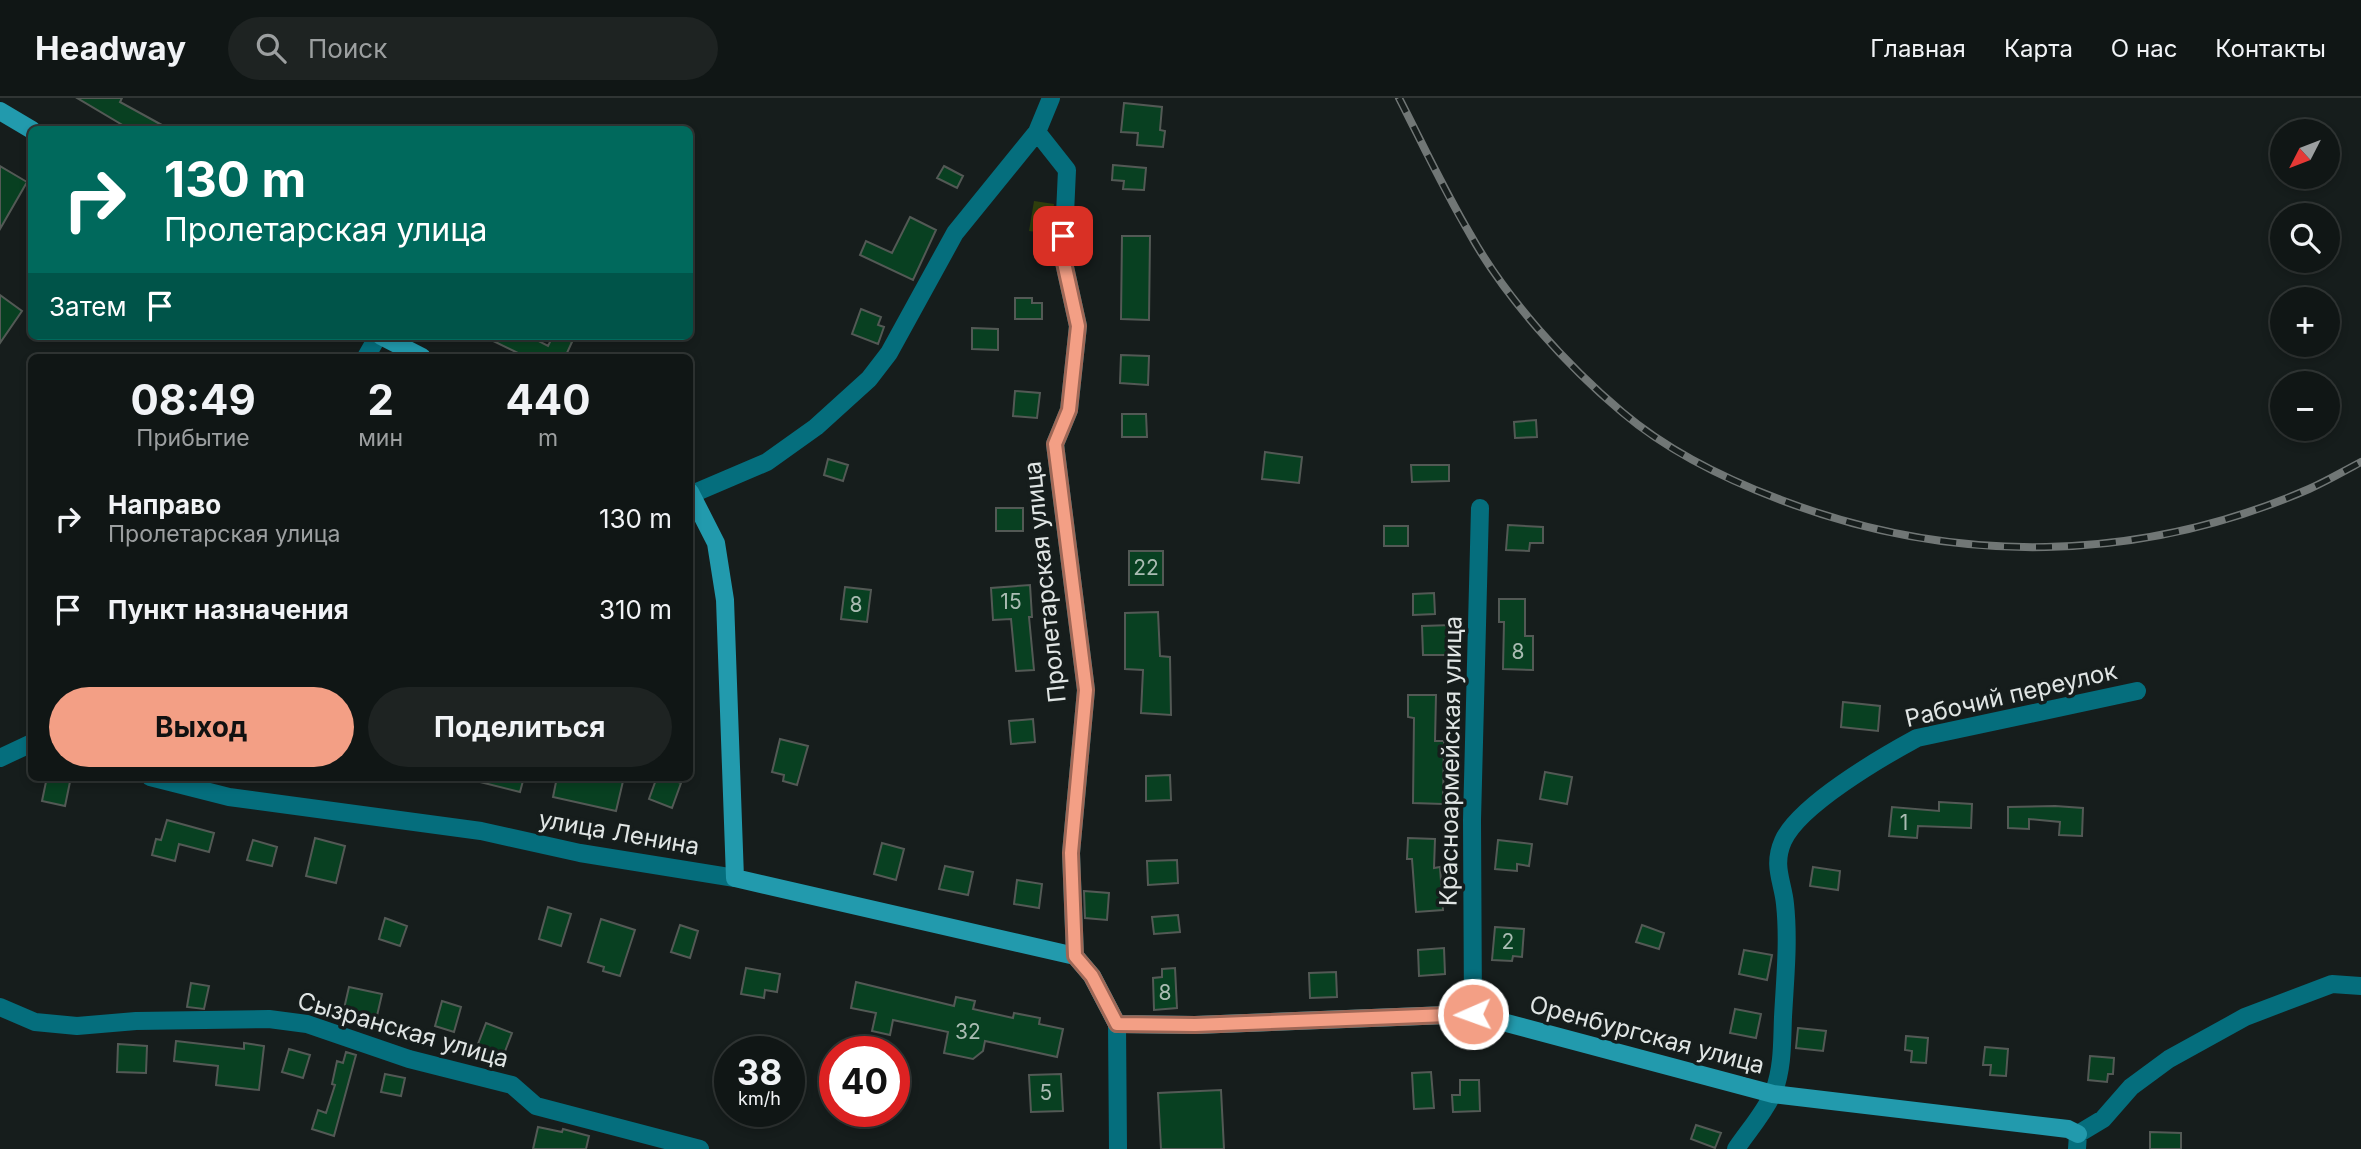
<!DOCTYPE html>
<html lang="ru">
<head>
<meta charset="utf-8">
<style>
  body { margin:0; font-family:Inter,sans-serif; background:#1e2322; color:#f1f3f6; height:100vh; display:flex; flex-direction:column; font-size:26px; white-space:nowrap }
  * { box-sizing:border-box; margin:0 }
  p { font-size:23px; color:#9c9fa0 }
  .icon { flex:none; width:38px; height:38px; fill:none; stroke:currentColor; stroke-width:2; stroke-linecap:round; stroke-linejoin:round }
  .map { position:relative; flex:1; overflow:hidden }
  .details { position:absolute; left:28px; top:256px; width:665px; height:427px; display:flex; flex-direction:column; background:#101615; border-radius:10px; box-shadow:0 4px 10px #0003,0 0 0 2px #303534 }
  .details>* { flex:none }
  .banner { position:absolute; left:28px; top:28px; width:665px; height:214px; border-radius:10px; box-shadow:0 4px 10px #0003,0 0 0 2px #303534; background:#00695c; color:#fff; overflow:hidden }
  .needle { width:46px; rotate:228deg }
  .tools { position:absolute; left:2270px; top:21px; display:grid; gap:14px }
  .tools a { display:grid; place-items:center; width:70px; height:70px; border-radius:50%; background:#101615; box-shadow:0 4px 10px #0003,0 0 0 2px #303534; font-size:35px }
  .speed { position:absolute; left:714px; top:938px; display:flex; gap:14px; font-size:35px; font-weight:700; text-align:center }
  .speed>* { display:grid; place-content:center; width:91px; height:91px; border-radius:50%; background:#101615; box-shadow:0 4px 10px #0003,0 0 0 2px #303534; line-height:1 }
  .speed small { font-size:18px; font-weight:400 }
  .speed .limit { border:10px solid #d22; background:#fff; color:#111 }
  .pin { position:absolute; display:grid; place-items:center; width:60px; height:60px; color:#fff; margin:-30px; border-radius:14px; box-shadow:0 4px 10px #0006 }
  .me { position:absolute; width:77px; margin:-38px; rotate:268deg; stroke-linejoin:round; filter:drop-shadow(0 0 5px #0008) }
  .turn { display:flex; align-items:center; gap:24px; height:147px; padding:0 21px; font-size:32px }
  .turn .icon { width:91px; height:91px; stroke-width:2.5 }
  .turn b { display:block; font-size:49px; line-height:60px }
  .then { display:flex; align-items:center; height:66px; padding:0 21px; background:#0003; gap:14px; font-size:26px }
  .eta { display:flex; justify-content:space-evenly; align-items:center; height:119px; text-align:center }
  .eta b { font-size:42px; font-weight:700; line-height:49px }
  .button { display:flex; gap:14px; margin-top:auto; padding:14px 21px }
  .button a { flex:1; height:80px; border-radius:42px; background:#f39f85; color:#111; font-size:28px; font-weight:700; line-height:80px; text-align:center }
  .button a+a { background:#1e2322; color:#f1f3f6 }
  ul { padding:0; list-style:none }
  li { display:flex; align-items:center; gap:21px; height:91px; padding:0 21px }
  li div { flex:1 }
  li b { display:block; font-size:26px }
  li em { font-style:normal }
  header { display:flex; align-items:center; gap:42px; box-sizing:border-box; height:98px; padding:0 35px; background:#101615; border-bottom:2px solid #303534 }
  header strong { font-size:33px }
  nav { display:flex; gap:38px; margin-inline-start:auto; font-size:24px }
  .search { width:490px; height:63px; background:#1e2322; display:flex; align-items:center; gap:18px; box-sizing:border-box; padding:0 24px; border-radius:38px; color:#9c9fa0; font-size:26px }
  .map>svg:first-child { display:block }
  .green { fill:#303f0d }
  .building { fill:#084021; stroke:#535955; stroke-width:2 }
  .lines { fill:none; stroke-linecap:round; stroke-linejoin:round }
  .street { stroke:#056e7d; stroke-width:18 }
  .secondary { stroke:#229aad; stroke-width:18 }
  .rail-casing { stroke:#717776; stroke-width:8 }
  .rail { stroke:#161d1c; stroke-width:5; stroke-dasharray:16; stroke-linecap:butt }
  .route-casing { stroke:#9e6756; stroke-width:18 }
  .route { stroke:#f39f85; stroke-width:12 }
  .labels { text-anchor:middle; stroke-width:7; stroke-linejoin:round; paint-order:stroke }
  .number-label { font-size:21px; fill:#aabcb3 }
  .street-label { font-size:24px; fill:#e0e5e4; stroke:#161d1c }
</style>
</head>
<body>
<header>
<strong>Headway</strong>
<div class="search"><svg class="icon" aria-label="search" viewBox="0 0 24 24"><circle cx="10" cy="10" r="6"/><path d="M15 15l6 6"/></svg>Поиск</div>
<nav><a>Главная</a><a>Карта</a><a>О нас</a><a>Контакты</a></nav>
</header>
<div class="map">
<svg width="2361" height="1051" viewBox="0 0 2361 1051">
  <rect width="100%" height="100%" fill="#161d1c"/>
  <path class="green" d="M 1034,103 L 1054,106 L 1050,136 L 1029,133 Z"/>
  <path class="building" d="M 77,0 L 122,0 L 120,4 L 171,32 L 131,32 Z
    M 1124,5 L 1162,9 L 1160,32 L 1165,33 L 1163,49 L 1137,47 L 1138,35 L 1121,34 Z
    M 1113,67 L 1146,70 L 1144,92 L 1123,91 L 1124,83 L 1112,82 Z
    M 0,68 L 27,84 L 0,131 Z
    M 944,68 L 963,78 L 957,90 L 937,80 Z
    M 910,119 L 936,132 L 913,182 L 860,157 L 866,143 L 892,155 Z
    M 1122,138 L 1150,138 L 1149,222 L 1121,221 Z
    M 0,197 L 22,213 L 0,245 Z
    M 1015,200 L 1032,200 L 1032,205 L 1042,205 L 1042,221 L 1015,221 Z
    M 861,211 L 881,219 L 878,227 L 884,229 L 878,246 L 852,236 Z
    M 972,230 L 998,231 L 998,252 L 972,251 Z
    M 483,238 L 529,238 L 548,248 L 553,238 L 559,238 L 572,244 L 566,257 L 570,259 L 526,259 Z
    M 1121,257 L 1149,258 L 1148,287 L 1120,285 Z
    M 1015,293 L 1040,295 L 1037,320 L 1013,318 Z
    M 1122,316 L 1146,316 L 1147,339 L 1122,339 Z
    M 1536,322 L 1537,339 L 1515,340 L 1514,324 Z
    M 1265,354 L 1302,359 L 1299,385 L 1262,381 Z
    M 828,361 L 848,367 L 843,383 L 824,377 Z
    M 1411,367 L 1449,367 L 1449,383 L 1412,384 Z
    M 996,410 L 1023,410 L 1023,433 L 996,433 Z
    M 1508,427 L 1543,429 L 1543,445 L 1530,445 L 1529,453 L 1506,452 Z
    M 1384,428 L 1408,428 L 1408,448 L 1384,448 Z
    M 1129,453 L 1163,453 L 1163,487 L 1129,487 Z
    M 1030,487 L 1032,519 L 1029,519 L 1034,572 L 1016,573 L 1011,521 L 993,522 L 991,490 Z
    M 845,489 L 871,492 L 867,524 L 841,521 Z
    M 1434,495 L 1435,516 L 1413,517 L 1413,496 Z
    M 1499,501 L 1525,501 L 1525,538 L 1533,538 L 1533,572 L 1503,571 L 1504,524 L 1499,524 Z
    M 1158,514 L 1160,558 L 1170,559 L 1171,617 L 1141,615 L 1143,572 L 1125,571 L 1125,515 Z
    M 1452,527 L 1452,557 L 1423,557 L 1422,528 Z
    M 1408,597 L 1436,597 L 1435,643 L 1444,643 L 1443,706 L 1413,705 L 1414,620 L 1408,619 Z
    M 1843,604 L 1880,608 L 1878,633 L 1841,629 Z
    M 1033,621 L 1035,644 L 1011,646 L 1009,623 Z
    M 780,641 L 808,648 L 797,687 L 783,683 L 784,677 L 772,674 Z
    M 1545,674 L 1572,679 L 1567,706 L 1540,701 Z
    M 1170,677 L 1171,702 L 1146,703 L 1146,678 Z
    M 47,679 L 71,679 L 65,708 L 42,703 Z
    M 481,679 L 524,679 L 520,694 L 480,684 Z
    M 557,679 L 583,679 L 601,682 L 602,679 L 624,679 L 616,713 L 553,699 Z
    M 657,679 L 665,679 L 681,685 L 672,710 L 649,701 Z
    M 1939,704 L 1972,706 L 1971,730 L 1918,728 L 1917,740 L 1889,738 L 1892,709 L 1939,713 Z
    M 2055,708 L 2083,710 L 2082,738 L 2059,737 L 2060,724 L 2029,721 L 2029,731 L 2008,730 L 2008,709 Z
    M 167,722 L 214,735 L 209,754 L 179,746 L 175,763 L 152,757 L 156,741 L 161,742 Z
    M 315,740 L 345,748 L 336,785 L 306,778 Z
    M 1408,740 L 1435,741 L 1434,770 L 1440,769 L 1443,812 L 1416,814 L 1412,761 L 1407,761 Z
    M 253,742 L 277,749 L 272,768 L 247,762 Z
    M 1498,742 L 1532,746 L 1529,768 L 1517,766 L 1517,773 L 1495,771 Z
    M 882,745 L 904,751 L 896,782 L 874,776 Z
    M 1177,762 L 1178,785 L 1148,787 L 1147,763 Z
    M 945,768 L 973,774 L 968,797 L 939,791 Z
    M 1813,769 L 1840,773 L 1838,792 L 1810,788 Z
    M 1017,782 L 1042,786 L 1039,810 L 1014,806 Z
    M 1084,793 L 1109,795 L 1107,822 L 1085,820 Z
    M 548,809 L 571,816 L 561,848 L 539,841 Z
    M 1178,817 L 1180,834 L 1154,836 L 1152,819 Z
    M 385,820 L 407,828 L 400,848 L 379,841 Z
    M 601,821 L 635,832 L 620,878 L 603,873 L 604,869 L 588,864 Z
    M 680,827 L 698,833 L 690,860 L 671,854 Z
    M 1642,827 L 1664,835 L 1659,851 L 1636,844 Z
    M 1495,829 L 1524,831 L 1522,859 L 1513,858 L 1512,863 L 1492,862 Z
    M 1444,850 L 1445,876 L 1419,878 L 1418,852 Z
    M 1744,852 L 1772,857 L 1767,882 L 1739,876 Z
    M 746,870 L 780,876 L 777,894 L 765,892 L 764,900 L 741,896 Z
    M 1175,870 L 1177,910 L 1154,912 L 1153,880 L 1162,879 L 1162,871 Z
    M 1336,874 L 1337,899 L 1310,900 L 1309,875 Z
    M 856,884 L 954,908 L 956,899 L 975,903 L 973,911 L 1013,920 L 1014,915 L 1040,920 L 1039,926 L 1063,931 L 1057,959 L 985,943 L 983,953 L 973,961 L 944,955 L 948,934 L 893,922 L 890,937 L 872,933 L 876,915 L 851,910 Z
    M 191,885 L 209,888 L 204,911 L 187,909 Z
    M 349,889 L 382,896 L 376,922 L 343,915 Z
    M 442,903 L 461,909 L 454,934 L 435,928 Z
    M 1735,911 L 1761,916 L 1756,940 L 1730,935 Z
    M 486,925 L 512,935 L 504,956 L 478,946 Z
    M 1798,930 L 1826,933 L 1823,953 L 1796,950 Z
    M 1906,938 L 1928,940 L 1926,965 L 1911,964 L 1912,953 L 1905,952 Z
    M 176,943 L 244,951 L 244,945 L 264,948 L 259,992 L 216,987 L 218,968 L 174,963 Z
    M 118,946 L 147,948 L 146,975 L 117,974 Z
    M 1985,949 L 2008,951 L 2006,978 L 1990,977 L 1991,967 L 1983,967 Z
    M 289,951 L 310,957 L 303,980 L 282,974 Z
    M 346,954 L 356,957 L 334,1038 L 312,1031 L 318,1012 L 326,1015 L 335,987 L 332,986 L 337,963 L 343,965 Z
    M 2090,958 L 2114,960 L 2113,976 L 2108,976 L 2107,984 L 2088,982 Z
    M 1431,974 L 1434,1010 L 1414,1011 L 1412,975 Z
    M 385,976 L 405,980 L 401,998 L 381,994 Z
    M 1061,976 L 1063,1013 L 1031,1014 L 1029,977 Z
    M 1460,982 L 1479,982 L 1480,1013 L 1453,1014 L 1452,997 L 1460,997 Z
    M 1221,992 L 1224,1051 L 1161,1051 L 1158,995 Z
    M 1696,1027 L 1721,1035 L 1715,1050 L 1691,1041 Z
    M 538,1029 L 562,1034 L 563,1031 L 589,1038 L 586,1051 L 533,1051 Z
    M 2150,1034 L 2181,1035 L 2181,1051 L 2150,1051 Z"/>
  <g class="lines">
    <path class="street" d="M 1051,0 L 1037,34 L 1067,72 L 1063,160 L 1078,228 L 1069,312 L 1055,346 L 1086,592 L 1071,755 L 1075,858
      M 366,259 L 378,238
      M 692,396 L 767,364 L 816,329 L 869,281 L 889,255 L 955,135 L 1037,34
      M 0,660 L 32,645
      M 150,679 L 229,699 L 481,733 L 580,755 L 735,780
      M 0,909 L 35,924 L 77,928 L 136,923 L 269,921 L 307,926 L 409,961 L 512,987 L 536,1008 L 700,1051
      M 1473,916 L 1472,722 L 1480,410
      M 1117,926 L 1118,1051
      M 1736,1051 C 1748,1033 1766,1013 1774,993 C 1783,969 1782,943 1783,919 C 1785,881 1789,843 1785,806 C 1783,784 1772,768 1783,743 C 1799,707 1882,659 1917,640 L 2137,593
      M 2077,1051 L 2078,1036 L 2103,1021 L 2131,989 L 2169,961 L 2245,919 L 2332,886 L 2361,888"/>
    <path class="secondary" d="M 0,13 L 32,32
      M 381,238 L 422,259
      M 690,394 L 716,445 L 725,502 L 735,780 L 1075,858 L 1092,878 L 1117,926 L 1195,927 L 1473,916 L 1773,996 L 2068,1031 L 2078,1036"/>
    <g class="rail-casing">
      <path id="rail" d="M 1399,0 C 1422,45 1444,92 1470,136 C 1505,199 1567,268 1622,314 C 1668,353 1725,381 1781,402 C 1955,468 2138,465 2309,391 C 2327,383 2344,373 2361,364"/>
    </g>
    <use href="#rail" class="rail"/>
  </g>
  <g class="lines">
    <g class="route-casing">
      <path id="route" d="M 1063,138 L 1063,160 L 1078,228 L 1069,312 L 1055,346 L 1086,592 L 1071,755 L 1075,858 L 1092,878 L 1117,926 L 1195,927 L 1473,916"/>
    </g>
    <use href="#route" class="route"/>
  </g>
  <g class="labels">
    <g class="number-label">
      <text x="1146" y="477">22</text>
      <text x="1011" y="511">15</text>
      <text x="856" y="514">8</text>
      <text x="1518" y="561">8</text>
      <text x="1904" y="732">1</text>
      <text x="1508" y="851">2</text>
      <text x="1165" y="902">8</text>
      <text x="968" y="941">32</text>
      <text x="1046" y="1002">5</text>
    </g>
    <g class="street-label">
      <text transform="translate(1045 484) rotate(-96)" y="8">Пролетарская улица</text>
      <text transform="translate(2011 597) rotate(-13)" y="8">Рабочий переулок</text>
      <text transform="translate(1451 663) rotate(-89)" y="8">Красноармейская улица</text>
      <text transform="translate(619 735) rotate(10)" y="8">улица Ленина</text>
      <text transform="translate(403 932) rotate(16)" y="8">Сызранская улица</text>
      <text transform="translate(1647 937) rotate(15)" y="8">Оренбургская улица</text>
    </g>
  </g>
</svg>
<div class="tools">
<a><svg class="needle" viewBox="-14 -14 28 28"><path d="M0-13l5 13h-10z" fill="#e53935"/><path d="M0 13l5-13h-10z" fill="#9c9fa0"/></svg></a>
<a><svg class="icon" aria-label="search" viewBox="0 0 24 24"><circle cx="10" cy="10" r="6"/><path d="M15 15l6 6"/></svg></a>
<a>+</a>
<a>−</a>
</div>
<div class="speed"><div>38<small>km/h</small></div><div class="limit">40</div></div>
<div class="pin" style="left:1063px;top:138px;background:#d93025"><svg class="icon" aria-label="arrive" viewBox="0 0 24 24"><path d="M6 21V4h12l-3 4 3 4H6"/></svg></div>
<svg class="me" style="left:1473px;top:916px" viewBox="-20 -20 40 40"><circle r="17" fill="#f39f85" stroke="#fff" stroke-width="3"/><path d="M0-11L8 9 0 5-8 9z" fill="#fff"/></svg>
<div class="banner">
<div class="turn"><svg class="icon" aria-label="right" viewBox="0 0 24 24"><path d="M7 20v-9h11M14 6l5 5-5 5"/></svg><div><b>130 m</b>Пролетарская улица</div></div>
<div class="then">Затем<svg class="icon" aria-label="arrive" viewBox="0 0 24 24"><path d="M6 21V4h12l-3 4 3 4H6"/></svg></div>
</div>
<section class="details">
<div class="eta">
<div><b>08:49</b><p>Прибытие</p></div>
<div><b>2</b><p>мин</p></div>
<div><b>440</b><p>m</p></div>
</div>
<ul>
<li><svg class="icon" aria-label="right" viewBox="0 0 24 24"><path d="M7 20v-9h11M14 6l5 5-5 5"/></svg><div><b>Направо</b><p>Пролетарская улица</p></div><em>130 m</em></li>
<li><svg class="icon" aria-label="arrive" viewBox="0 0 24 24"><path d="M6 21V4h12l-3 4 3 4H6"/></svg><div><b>Пункт назначения</b></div><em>310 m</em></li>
</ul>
<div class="button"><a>Выход</a><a>Поделиться</a></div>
</section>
</div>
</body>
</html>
